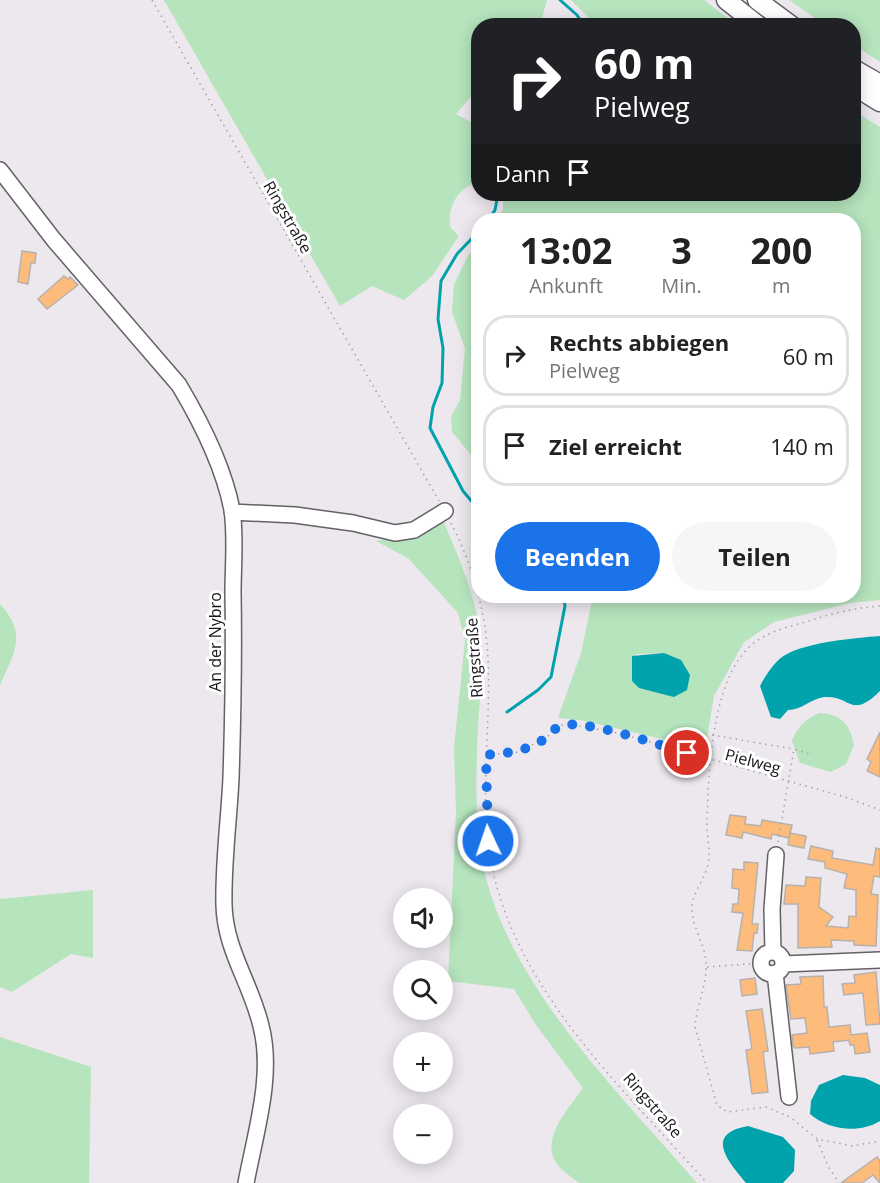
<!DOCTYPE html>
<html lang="de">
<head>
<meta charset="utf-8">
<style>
  body { margin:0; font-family:"Open Sans",sans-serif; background:#f6f6f6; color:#222; height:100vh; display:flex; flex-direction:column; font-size:22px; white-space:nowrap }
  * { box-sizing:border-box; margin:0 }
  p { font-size:20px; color:#767676 }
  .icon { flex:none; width:33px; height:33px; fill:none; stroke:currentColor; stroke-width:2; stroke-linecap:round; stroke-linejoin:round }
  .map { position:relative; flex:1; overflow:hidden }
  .details { position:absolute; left:471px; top:213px; width:390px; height:390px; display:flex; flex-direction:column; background:#fff; border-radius:24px; box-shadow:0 3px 15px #0003 }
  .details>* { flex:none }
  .banner { position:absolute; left:471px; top:18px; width:390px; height:183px; border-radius:24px; box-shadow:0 3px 15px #0003; background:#202124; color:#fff; overflow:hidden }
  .buttons { position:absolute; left:393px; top:888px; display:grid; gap:12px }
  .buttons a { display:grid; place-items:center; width:60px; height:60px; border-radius:50%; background:#fff; box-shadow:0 3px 15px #0003; font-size:30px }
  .pin { position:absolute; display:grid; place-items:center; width:51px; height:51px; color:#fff; margin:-26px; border:3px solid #fff; border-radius:50%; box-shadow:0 2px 6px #0007 }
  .me { position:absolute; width:66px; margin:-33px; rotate:357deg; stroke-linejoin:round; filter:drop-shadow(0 0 4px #0008) }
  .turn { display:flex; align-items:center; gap:21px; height:126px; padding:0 24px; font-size:27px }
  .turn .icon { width:78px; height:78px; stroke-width:2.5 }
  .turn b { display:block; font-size:42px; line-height:51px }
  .then { display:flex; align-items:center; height:57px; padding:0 24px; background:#0003; gap:12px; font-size:22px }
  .eta { display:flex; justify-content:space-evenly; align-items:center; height:102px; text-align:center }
  .eta b { font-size:36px; font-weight:700; line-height:42px }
  .button { display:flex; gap:12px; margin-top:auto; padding:12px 24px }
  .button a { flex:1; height:69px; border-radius:36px; background:#1a73e8; color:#fff; font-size:24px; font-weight:700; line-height:69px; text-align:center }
  .button a+a { background:#f6f6f6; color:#222 }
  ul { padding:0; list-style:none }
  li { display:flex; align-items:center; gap:18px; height:81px; margin:0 12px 9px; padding:0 12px; border:3px solid #e0e0e0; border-radius:24px }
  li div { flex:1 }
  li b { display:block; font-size:22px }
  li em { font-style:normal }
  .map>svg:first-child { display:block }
  .green { fill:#b5e4bd; fill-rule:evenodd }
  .water { fill:#00a3ab }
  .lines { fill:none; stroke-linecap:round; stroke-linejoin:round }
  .stream { stroke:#00a3ab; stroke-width:3 }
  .building { fill:#fdbb7c; stroke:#b7b1ac; stroke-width:1.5 }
  .minor-casing { stroke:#656167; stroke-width:18 }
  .major-casing { stroke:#656167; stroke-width:21 }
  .path { stroke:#a4a1a6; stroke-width:1.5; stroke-dasharray:1.5 4.5; stroke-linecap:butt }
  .minor { stroke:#fff; stroke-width:15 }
  .major { stroke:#fff; stroke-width:18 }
  .route { stroke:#1a73e8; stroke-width:10; stroke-dasharray:0 18 }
  .labels { text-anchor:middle; stroke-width:6; stroke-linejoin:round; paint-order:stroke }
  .street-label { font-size:16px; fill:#171618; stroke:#fff }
</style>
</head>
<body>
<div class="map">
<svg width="880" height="1183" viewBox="0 0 880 1183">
  <rect width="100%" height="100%" fill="#ece8ee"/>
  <path class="green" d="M 164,0 L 547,0 L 540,25 L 478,26 L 478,88 L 456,114 L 478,126 L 478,182 C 457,189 448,205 450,227 L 459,236 L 432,276 L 404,300 L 372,286 L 340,306 Z
    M 571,0 L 704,0 L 737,25 L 590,25 L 588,17 Z
    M 789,0 L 880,0 L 880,62 L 854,45 L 854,26 L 825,25 Z
    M 854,111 L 880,127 L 880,600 L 850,603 L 774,622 L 744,642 L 714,696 L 705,749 L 580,720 L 558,718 L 581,653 L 593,596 L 854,596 L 854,220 L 498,220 L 503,209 L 503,194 L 854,194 ZM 664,653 L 639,688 L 632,681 L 636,654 Z
    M 478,244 L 478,463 L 452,432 L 451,417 L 460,400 L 465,348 L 452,312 L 454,284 L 469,254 Z
    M 442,518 C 457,553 474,592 480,630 C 485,662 480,693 478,725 C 476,772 474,824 484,870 C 511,988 620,1094 697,1183 L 579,1183 C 572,1177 562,1171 557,1164 C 539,1140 569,1108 583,1088 L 536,1025 L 514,989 L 448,981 L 456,812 L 454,748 L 465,640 L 458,613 L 409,559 L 376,541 L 415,535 Z
    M 0,604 C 28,634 14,653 0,685 Z
    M 819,713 C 841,714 850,724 854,745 L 846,764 L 831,772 L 800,763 L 792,741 C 797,727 806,719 819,713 Z
    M 93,890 L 93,958 L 71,954 L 12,992 L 0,987 L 0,899 Z
    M 0,1037 L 91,1067 L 89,1183 L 0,1183 Z"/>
  <path class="water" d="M 880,636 L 880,691 C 851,720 851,695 824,697 C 810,699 802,710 788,710 L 780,719 L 771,717 L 760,686 C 765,676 776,659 787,654 C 810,642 854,638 880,636 Z
    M 664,653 L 681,660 L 690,675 L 687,690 L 674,697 L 639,688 L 632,681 L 632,656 Z
    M 843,1075 L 865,1078 L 880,1085 L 880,1121 C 859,1134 828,1130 810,1114 L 811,1101 L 819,1085 Z
    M 748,1126 L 783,1137 L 795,1150 L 794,1171 L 783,1183 L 746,1183 C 729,1162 703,1134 748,1126 Z"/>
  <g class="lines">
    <path class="stream" d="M 560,0 L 577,15 L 584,26
      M 489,220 L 495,210 L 498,194
      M 478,232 L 457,254 L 441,281 L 438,319 L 443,348 L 442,383 L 433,407 L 430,428 L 463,491 L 478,509
      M 507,712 L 538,690 L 551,677 L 565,606 L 563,596"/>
  </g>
  <path class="building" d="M 22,251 L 36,253 L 35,263 L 31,263 L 28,284 L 18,282 Z
    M 64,276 L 68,279 L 70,277 L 78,285 L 47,309 L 38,299 Z
    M 880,732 L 880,777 L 867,771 L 871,762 L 867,759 Z
    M 730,815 L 746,817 L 745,824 L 761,826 L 762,820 L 792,825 L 789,838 L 772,834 L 771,839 L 743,832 L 742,838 L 726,835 Z
    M 790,833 L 806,836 L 804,848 L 788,845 Z
    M 811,846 L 833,851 L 832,858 L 873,865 L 876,848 L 880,849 L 880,877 L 874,876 L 871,894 L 878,895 L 876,946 L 854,945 L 854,941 L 831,940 L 832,947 L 798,948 L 798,904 L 784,904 L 786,885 L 805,886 L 806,877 L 821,878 L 819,907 L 833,917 L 826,926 L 848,928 L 849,916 L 856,917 L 856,890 L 844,888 L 847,874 L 825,868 L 825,862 L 808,859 Z
    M 744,862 L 758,863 L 752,924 L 758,924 L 757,933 L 754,933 L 752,951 L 737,950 L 743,913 L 732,912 L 733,904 L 738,904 L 739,889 L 732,888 L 733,869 L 744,870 Z
    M 876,972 L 880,1024 L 866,1025 L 863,993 L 844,995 L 842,984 L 855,983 L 854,975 Z
    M 823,976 L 824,1007 L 827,1007 L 829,1027 L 850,1025 L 851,1035 L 867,1033 L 870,1052 L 855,1054 L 854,1045 L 850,1045 L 849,1040 L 833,1042 L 834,1051 L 810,1054 L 809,1047 L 795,1048 L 793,1046 L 792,1035 L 807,1033 L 805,1018 L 791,1019 L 786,985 L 801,984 L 800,977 Z
    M 755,978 L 757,994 L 742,996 L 740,980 Z
    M 762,1009 L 768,1051 L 763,1052 L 768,1092 L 752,1094 L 746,1050 L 752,1049 L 746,1011 Z
    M 877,1157 L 880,1161 L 880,1183 L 873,1175 L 862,1183 L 841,1183 Z"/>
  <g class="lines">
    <g class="minor-casing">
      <path id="minor" d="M 0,170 L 54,240 L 179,385 C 201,422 224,468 232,510 C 236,536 233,566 233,592 C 234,654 233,716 231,778 C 229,820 223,863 224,905 C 225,950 251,983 261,1026 C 274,1075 255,1134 246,1183
        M 232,512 L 295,515 L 353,523 L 395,533 L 414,530 L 445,511
        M 773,952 L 772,909 L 776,855
        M761 963a11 11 0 1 1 22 0a11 11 0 1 1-22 0Z
        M 783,964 L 880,960
        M 775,973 L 789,1097"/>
    </g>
    <g class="major-casing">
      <path id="major" d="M 726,0 L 759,26
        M 757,0 L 792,26
        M 854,69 L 880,84
        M 854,86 L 880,102"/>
    </g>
    <path class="path" d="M 152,0 L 439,501
      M 451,523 C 468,556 479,590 485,627 C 495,697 480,769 488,840 C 502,978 620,1085 707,1183
      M 880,606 C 855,608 833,613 809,621 C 792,626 773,630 758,640 C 711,671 709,770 707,819 C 706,833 710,847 709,860 C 707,877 693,890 692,907 C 691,926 706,945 706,964 C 707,987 696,1005 695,1027 L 717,1105 L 727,1112 L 766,1107 L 790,1117 L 817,1139 L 852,1146 L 880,1141
      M 712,735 L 793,749
      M 486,755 L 519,752 L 548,736 L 558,726 L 569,724 L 618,733 L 845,797 L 880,810
      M 778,842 L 794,749 L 813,755
      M 707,967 L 761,963
      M 817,1140 L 828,1166 L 839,1183"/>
    <use href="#minor" class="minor"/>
    <use href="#major" class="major"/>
  </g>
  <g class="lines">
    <path class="route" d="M 488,841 L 486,755 C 507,753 524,752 543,740 C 549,736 554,728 561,726 C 584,718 661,746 687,753"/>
  </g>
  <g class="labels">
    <g class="street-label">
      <text transform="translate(288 217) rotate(60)" y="6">Ringstraße</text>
      <text transform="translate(215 642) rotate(-90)" y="6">An der Nybro</text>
      <text transform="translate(474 658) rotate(-94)" y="6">Ringstraße</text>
      <text transform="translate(753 761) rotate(15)" y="6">Pielweg</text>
      <text transform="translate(653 1105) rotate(49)" y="6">Ringstraße</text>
    </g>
  </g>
</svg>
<div class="buttons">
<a><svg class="icon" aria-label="sound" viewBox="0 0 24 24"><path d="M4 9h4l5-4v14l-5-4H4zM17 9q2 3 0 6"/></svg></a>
<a><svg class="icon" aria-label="search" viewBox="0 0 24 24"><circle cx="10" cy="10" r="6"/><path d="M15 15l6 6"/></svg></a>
<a>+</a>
<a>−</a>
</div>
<div class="pin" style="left:687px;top:753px;background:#d93025"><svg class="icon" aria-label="arrive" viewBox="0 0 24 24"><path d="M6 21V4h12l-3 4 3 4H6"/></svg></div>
<svg class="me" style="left:488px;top:841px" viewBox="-20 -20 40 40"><circle r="17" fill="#1a73e8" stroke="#fff" stroke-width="3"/><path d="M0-11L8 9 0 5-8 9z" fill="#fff"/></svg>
<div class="banner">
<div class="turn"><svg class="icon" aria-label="right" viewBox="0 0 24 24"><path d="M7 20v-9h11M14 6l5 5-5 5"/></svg><div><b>60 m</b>Pielweg</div></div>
<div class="then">Dann<svg class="icon" aria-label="arrive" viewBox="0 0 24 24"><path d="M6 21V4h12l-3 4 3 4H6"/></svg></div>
</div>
<section class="details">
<div class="eta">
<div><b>13:02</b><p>Ankunft</p></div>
<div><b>3</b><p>Min.</p></div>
<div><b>200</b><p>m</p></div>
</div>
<ul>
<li><svg class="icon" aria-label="right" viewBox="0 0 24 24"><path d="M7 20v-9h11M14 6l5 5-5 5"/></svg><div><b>Rechts abbiegen</b><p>Pielweg</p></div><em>60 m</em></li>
<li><svg class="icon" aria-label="arrive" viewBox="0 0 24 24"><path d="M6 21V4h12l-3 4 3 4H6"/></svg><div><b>Ziel erreicht</b></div><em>140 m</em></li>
</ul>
<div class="button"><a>Beenden</a><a>Teilen</a></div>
</section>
</div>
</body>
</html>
